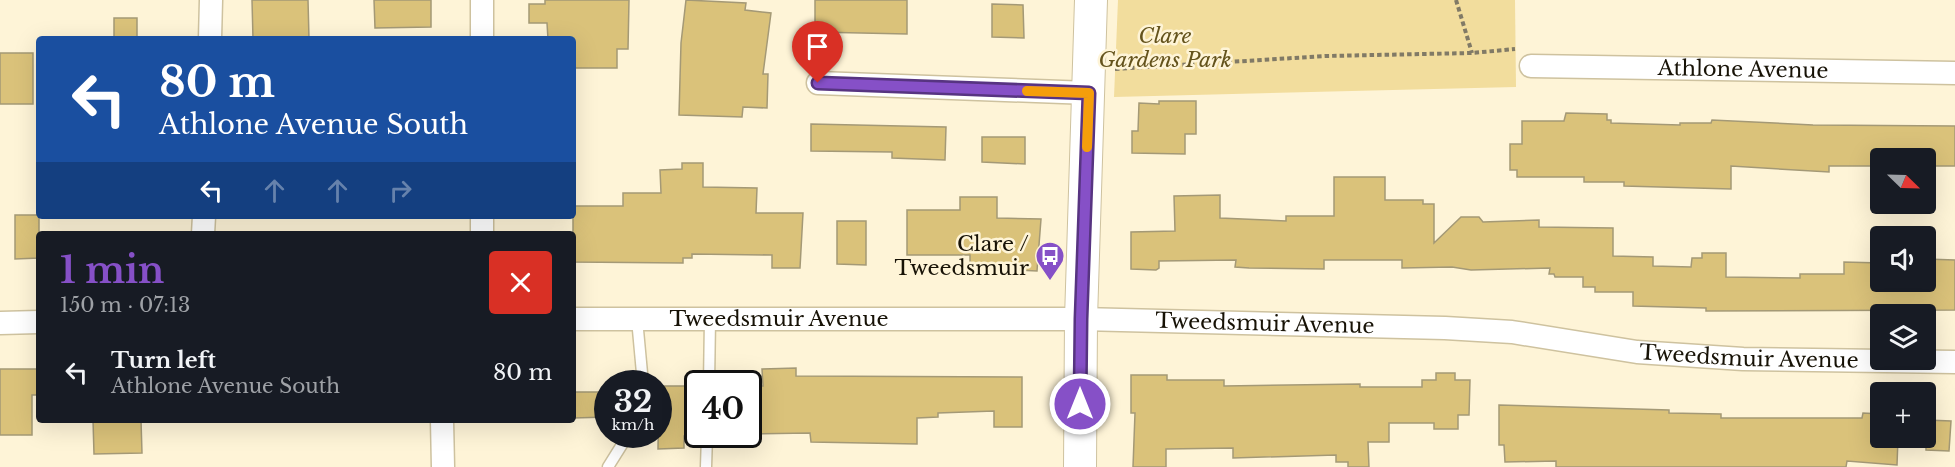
<!DOCTYPE html>
<html lang="en">
<head>
<meta charset="utf-8">
<style>
  body { margin:0; font-family:"Libre Baskerville",serif; background:#20242c; color:#f1f3f6; height:100vh; display:flex; flex-direction:column; font-size:22px; white-space:nowrap }
  * { box-sizing:border-box; margin:0 }
  p { font-size:20px; color:#9ea1a6 }
  .icon { flex:none; width:33px; height:33px; fill:none; stroke:currentColor; stroke-width:2; stroke-linecap:round; stroke-linejoin:round }
  .map { position:relative; flex:1; overflow:hidden }
  .side { position:absolute; left:36px; top:231px; width:540px; height:192px; display:flex; flex-direction:column; background:#171b24; border-radius:6px; box-shadow:0 6px 24px #0002 }
  .side>* { flex:none }
  .banner { position:absolute; left:36px; top:36px; width:540px; height:183px; border-radius:6px; box-shadow:0 6px 24px #0002; background:#1a4fa0; color:#fff; overflow:hidden }
  .needle { width:39px; rotate:113deg }
  .controls { position:absolute; left:1870px; top:148px; display:grid; gap:12px }
  .controls a { display:grid; place-items:center; width:66px; height:66px; border-radius:6px; background:#171b24; box-shadow:0 6px 24px #0002; font-size:30px }
  .speed { position:absolute; left:594px; top:370px; display:flex; gap:12px; font-size:30px; font-weight:700; text-align:center }
  .speed>* { display:grid; place-content:center; width:78px; height:78px; border-radius:50%; background:#171b24; box-shadow:0 6px 24px #0002; line-height:1 }
  .speed small { font-size:15px; font-weight:400 }
  .speed .limit { border:3px solid #111; border-radius:9px; background:#fff; color:#111 }
  .pin { position:absolute; display:grid; place-items:center; width:51px; height:51px; color:#fff; margin:-62px -26px; border-radius:50% 50% 50% 0; rotate:-45deg; box-shadow:0 0 6px #0007 }
  .pin .icon { rotate:45deg }
  .me { position:absolute; width:66px; margin:-33px; rotate:0deg; stroke-linejoin:round; filter:drop-shadow(0 0 4px #0008) }
  .turn { display:flex; align-items:center; gap:21px; height:126px; padding:0 24px; font-size:27px }
  .turn .icon { width:78px; height:78px; stroke-width:2.5 }
  .turn b { display:block; font-size:42px; line-height:51px }
  .lanes { display:flex; align-items:center; height:57px; padding:0 24px; background:#0003; justify-content:center; gap:30px; direction:ltr }
  .lanes .off { opacity:.35 }
  .round { display:grid; place-items:center; flex:none; width:63px; height:63px; border-radius:6px; background:#20242c }
  .overview { display:flex; align-items:center; justify-content:space-between; height:102px; padding:0 24px }
  h1 { font-size:36px; font-weight:800; line-height:45px; color:#8650c7 }
  ul { padding:0; list-style:none }
  li { display:flex; align-items:center; gap:18px; height:78px; padding:0 24px }
  li div { flex:1 }
  li b { display:block; font-size:22px }
  li em { font-style:normal }
  .map>svg:first-child { display:block }
  .green { fill:#f2dd9d }
  .building { fill:#dac27a; stroke:#a49976; stroke-width:1.5 }
  .lines { fill:none; stroke-linecap:round; stroke-linejoin:round }
  .lane-casing { stroke:#cec29f; stroke-width:13 }
  .street-casing { stroke:#cec29f; stroke-width:25 }
  .secondary-casing { stroke:#cec29f; stroke-width:34 }
  .path { stroke:#817a66; stroke-width:4; stroke-dasharray:4.5 3; stroke-linecap:butt }
  .lane { stroke:#fff; stroke-width:10 }
  .street { stroke:#fff; stroke-width:22 }
  .secondary { stroke:#fff; stroke-width:32 }
  .route-casing { stroke:#573481; stroke-width:15 }
  .route { stroke:#8650c7; stroke-width:10 }
  .slow { stroke:#f59e0b; stroke-width:10 }
  .labels { text-anchor:middle; stroke-width:5; stroke-linejoin:round; paint-order:stroke }
  .park-label { font-size:21px; font-style:italic; fill:#64531c; stroke:#fef4d7 }
  .street-label { font-size:21px; fill:#171206; stroke:#fef4d7 }
  .poi-label { font-size:21px; fill:#171206; stroke:#fef4d7; text-anchor:end }
</style>
</head>
<body>
<div class="map">
<svg width="1955" height="467" viewBox="0 0 1955 467">
  <rect width="100%" height="100%" fill="#fef4d7"/>
  <path class="green" d="M 1118,0 L 1515,0 L 1516,87 L 1114,97 Z"/>
  <path class="building" d="M 252,0 L 308,0 L 309,39 L 253,39 Z
    M 374,0 L 431,0 L 431,27 L 375,28 Z
    M 545,0 L 629,0 L 628,49 L 617,49 L 617,68 L 573,68 L 573,39 L 548,39 L 547,23 L 529,23 L 529,4 L 545,4 Z
    M 686,0 L 746,3 L 745,10 L 771,13 L 763,74 L 768,74 L 767,108 L 743,107 L 742,117 L 679,115 L 681,43 Z
    M 815,0 L 907,0 L 907,34 L 815,32 Z
    M 992,4 L 1023,5 L 1024,38 L 992,37 Z
    M 114,18 L 137,18 L 137,39 L 114,39 Z
    M 0,53 L 33,53 L 33,104 L 0,104 Z
    M 1159,101 L 1196,101 L 1196,134 L 1185,134 L 1185,154 L 1132,153 L 1132,131 L 1138,131 L 1139,103 L 1159,104 Z
    M 1566,113 L 1607,114 L 1607,120 L 1611,120 L 1611,123 L 1680,125 L 1680,123 L 1711,123 L 1712,120 L 1813,125 L 1955,126 L 1955,166 L 1929,166 L 1929,159 L 1881,159 L 1881,166 L 1829,166 L 1829,172 L 1731,166 L 1731,189 L 1624,186 L 1624,182 L 1584,182 L 1584,177 L 1517,177 L 1517,170 L 1510,170 L 1510,144 L 1522,144 L 1522,121 L 1564,121 Z
    M 811,124 L 946,127 L 945,160 L 892,158 L 892,152 L 811,151 Z
    M 982,137 L 1025,137 L 1025,164 L 982,162 Z
    M 682,163 L 703,163 L 703,187 L 757,188 L 756,213 L 803,213 L 800,268 L 772,268 L 772,255 L 692,254 L 692,258 L 683,258 L 683,263 L 573,262 L 573,206 L 623,206 L 623,193 L 661,193 L 660,170 L 682,169 Z
    M 1334,177 L 1385,177 L 1385,200 L 1423,200 L 1423,204 L 1434,204 L 1434,243 L 1461,217 L 1479,217 L 1483,222 L 1539,220 L 1539,227 L 1613,228 L 1613,256 L 1653,257 L 1653,266 L 1691,267 L 1692,258 L 1702,258 L 1702,253 L 1726,253 L 1726,277 L 1800,278 L 1800,274 L 1844,274 L 1844,262 L 1881,263 L 1881,282 L 1926,282 L 1926,259 L 1955,260 L 1955,310 L 1706,311 L 1706,308 L 1633,306 L 1633,292 L 1595,292 L 1595,287 L 1583,287 L 1583,277 L 1555,277 L 1554,274 L 1549,274 L 1550,268 L 1471,270 L 1452,267 L 1402,268 L 1402,260 L 1324,260 L 1324,269 L 1249,268 L 1235,267 L 1236,260 L 1159,261 L 1159,268 L 1156,270 L 1131,269 L 1131,232 L 1175,231 L 1174,196 L 1220,195 L 1220,218 L 1286,221 L 1286,216 L 1334,216 Z
    M 960,197 L 997,197 L 997,218 L 1041,219 L 1037,271 L 1015,270 L 1015,264 L 970,264 L 970,255 L 907,255 L 907,210 L 960,210 Z
    M 15,215 L 39,215 L 39,258 L 15,259 Z
    M 837,221 L 866,221 L 866,265 L 837,264 Z
    M 796,368 L 796,376 L 1022,377 L 1022,427 L 994,427 L 994,411 L 938,413 L 938,417 L 917,418 L 917,444 L 811,442 L 810,433 L 748,434 L 748,386 L 763,386 L 762,369 Z
    M 0,369 L 39,369 L 39,395 L 32,395 L 32,435 L 0,435 Z
    M 1436,373 L 1455,373 L 1455,380 L 1470,380 L 1469,415 L 1458,415 L 1458,429 L 1434,429 L 1434,423 L 1389,423 L 1389,442 L 1368,442 L 1369,467 L 1348,467 L 1348,462 L 1336,462 L 1336,455 L 1233,458 L 1233,448 L 1166,449 L 1166,467 L 1133,467 L 1135,413 L 1131,413 L 1131,375 L 1167,375 L 1167,380 L 1224,380 L 1224,386 L 1360,384 L 1360,387 L 1422,387 L 1422,380 L 1436,380 Z
    M 659,386 L 696,386 L 696,436 L 684,436 L 684,448 L 658,449 Z
    M 573,392 L 608,392 L 608,417 L 573,418 Z
    M 1499,405 L 1669,410 L 1669,413 L 1721,414 L 1721,418 L 1862,418 L 1863,413 L 1881,414 L 1881,438 L 1898,438 L 1897,465 L 1847,461 L 1846,467 L 1556,467 L 1556,461 L 1505,462 L 1504,445 L 1499,445 Z
    M 93,420 L 141,420 L 142,453 L 94,454 Z
    M 1926,420 L 1951,421 L 1949,451 L 1926,450 Z"/>
  <g class="lines">
    <g class="lane-casing">
      <path id="lane" d="M 637,319 L 643,384
        M 709,384 L 710,319
        M 608,467 L 628,435
        M 706,467 L 707,435"/>
    </g>
    <g class="street-casing">
      <g id="street">
        <path d="M 482,0 L 482,39"/>
        <path d="M 210,39 L 211,0"/>
        <path id="s1" d="M 1531,66 L 1955,73"/>
        <path d="M 818,83 L 1089,93"/>
        <path d="M 482,216 L 482,234"/>
        <path d="M 203,234 L 204,216"/>
        <path id="s2" d="M 573,319 L 1081,319 L 1445,328 L 1512,332 L 1637,352 L 1743,359 L 1955,362"/>
        <path d="M 0,323 L 39,322"/>
        <path d="M 442,420 L 443,467"/>
      </g>
    </g>
    <g class="secondary-casing">
      <path id="secondary" d="M 1080,467 L 1081,319 L 1091,0"/>
    </g>
    <path class="path" d="M 1456,0 L 1472,53
      M 1115,69 L 1326,56 L 1472,53 L 1515,49"/>
    <use href="#lane" class="lane"/>
    <use href="#street" class="street"/>
    <use href="#secondary" class="secondary"/>
  </g>
  <g class="lines">
    <g class="route-casing">
      <path id="route" d="M 818,83 L 1089,93 L 1081,319 L 1080,404"/>
    </g>
    <use href="#route" class="route"/>
    <path class="slow" d="M 1027,91 L 1089,93 L 1087,147"/>
  </g>
  <defs>
    <g id="bus-pin" transform="scale(1.5)"><path d="M0 17L-7.5 6A9.5 9.5 0 1 1 7.5 6Z" fill="#8650c7" stroke="#fef4d7"/><path d="M-5-6H5V4H4V6H2V4H-2V6H-4V4H-5ZM-3.5-4V0h7V-4ZM-3.5 1.2v1.5H-2V1.2ZM2 1.2v1.5H3.5V1.2Z" fill="#fff"/></g>
  </defs>
  <g fill-rule="evenodd">
    <use href="#bus-pin" x="1050" y="256"/>
  </g>
  <g class="labels">
    <g class="park-label">
      <text x="1165" y="43">Clare<tspan x="1165" dy="24">Gardens Park</tspan></text>
    </g>
    <g class="street-label">
      <text dy="7" stroke="none"><textPath href="#s1" startOffset="212">Athlone Avenue</textPath></text>
      <text dy="7" stroke="none"><textPath href="#s2" startOffset="206">Tweedsmuir Avenue</textPath></text>
      <text dy="7" stroke="none"><textPath href="#s2" startOffset="692">Tweedsmuir Avenue</textPath></text>
      <text dy="7" stroke="none"><textPath href="#s2" startOffset="1178">Tweedsmuir Avenue</textPath></text>
    </g>
    <g class="poi-label">
      <text x="1029" y="251">Clare /<tspan x="1029" dy="24">Tweedsmuir</tspan></text>
    </g>
  </g>
</svg>
<div class="controls">
<a><svg class="needle" viewBox="-14 -14 28 28"><path d="M0-13l5 13h-10z" fill="#e53935"/><path d="M0 13l5-13h-10z" fill="#9ea1a6"/></svg></a>
<a><svg class="icon" aria-label="sound" viewBox="0 0 24 24"><path d="M4 9h4l5-4v14l-5-4H4zM17 9q2 3 0 6"/></svg></a>
<a><svg class="icon" aria-label="layers" viewBox="0 0 24 24"><path d="M12 4l9 5-9 5-9-5zM3 14l9 5 9-5"/></svg></a>
<a>+</a>
</div>
<div class="speed"><div>32<small>km/h</small></div><div class="limit">40</div></div>
<div class="pin" style="left:818px;top:83px;background:#d93025"><svg class="icon" aria-label="arrive" viewBox="0 0 24 24"><path d="M6 21V4h12l-3 4 3 4H6"/></svg></div>
<svg class="me" style="left:1080px;top:404px" viewBox="-20 -20 40 40"><circle r="17" fill="#8650c7" stroke="#fff" stroke-width="3"/><path d="M0-11L8 9 0 5-8 9z" fill="#fff"/></svg>
<div class="banner">
<div class="turn"><svg class="icon" aria-label="left" viewBox="0 0 24 24"><path d="M17 20v-9H6M10 6l-5 5 5 5"/></svg><div><b>80 m</b>Athlone Avenue South</div></div>
<div class="lanes"><svg class="icon" aria-label="left" viewBox="0 0 24 24"><path d="M17 20v-9H6M10 6l-5 5 5 5"/></svg><svg class="icon off" aria-label="ahead" viewBox="0 0 24 24"><path d="M12 20V5M6 11l6-6 6 6"/></svg><svg class="icon off" aria-label="ahead" viewBox="0 0 24 24"><path d="M12 20V5M6 11l6-6 6 6"/></svg><svg class="icon off" aria-label="right" viewBox="0 0 24 24"><path d="M7 20v-9h11M14 6l5 5-5 5"/></svg></div>
</div>
<section class="side">
<div class="overview"><div><h1>1 min</h1><p>150 m · 07:13</p></div><a class="round" style="background:#d93025;color:#fff"><svg class="icon" aria-label="close" viewBox="0 0 24 24"><path d="M6 6l12 12M18 6L6 18"/></svg></a></div>
<ul>
<li><svg class="icon" aria-label="left" viewBox="0 0 24 24"><path d="M17 20v-9H6M10 6l-5 5 5 5"/></svg><div><b>Turn left</b><p>Athlone Avenue South</p></div><em>80 m</em></li>
</ul>
</section>
</div>
</body>
</html>
